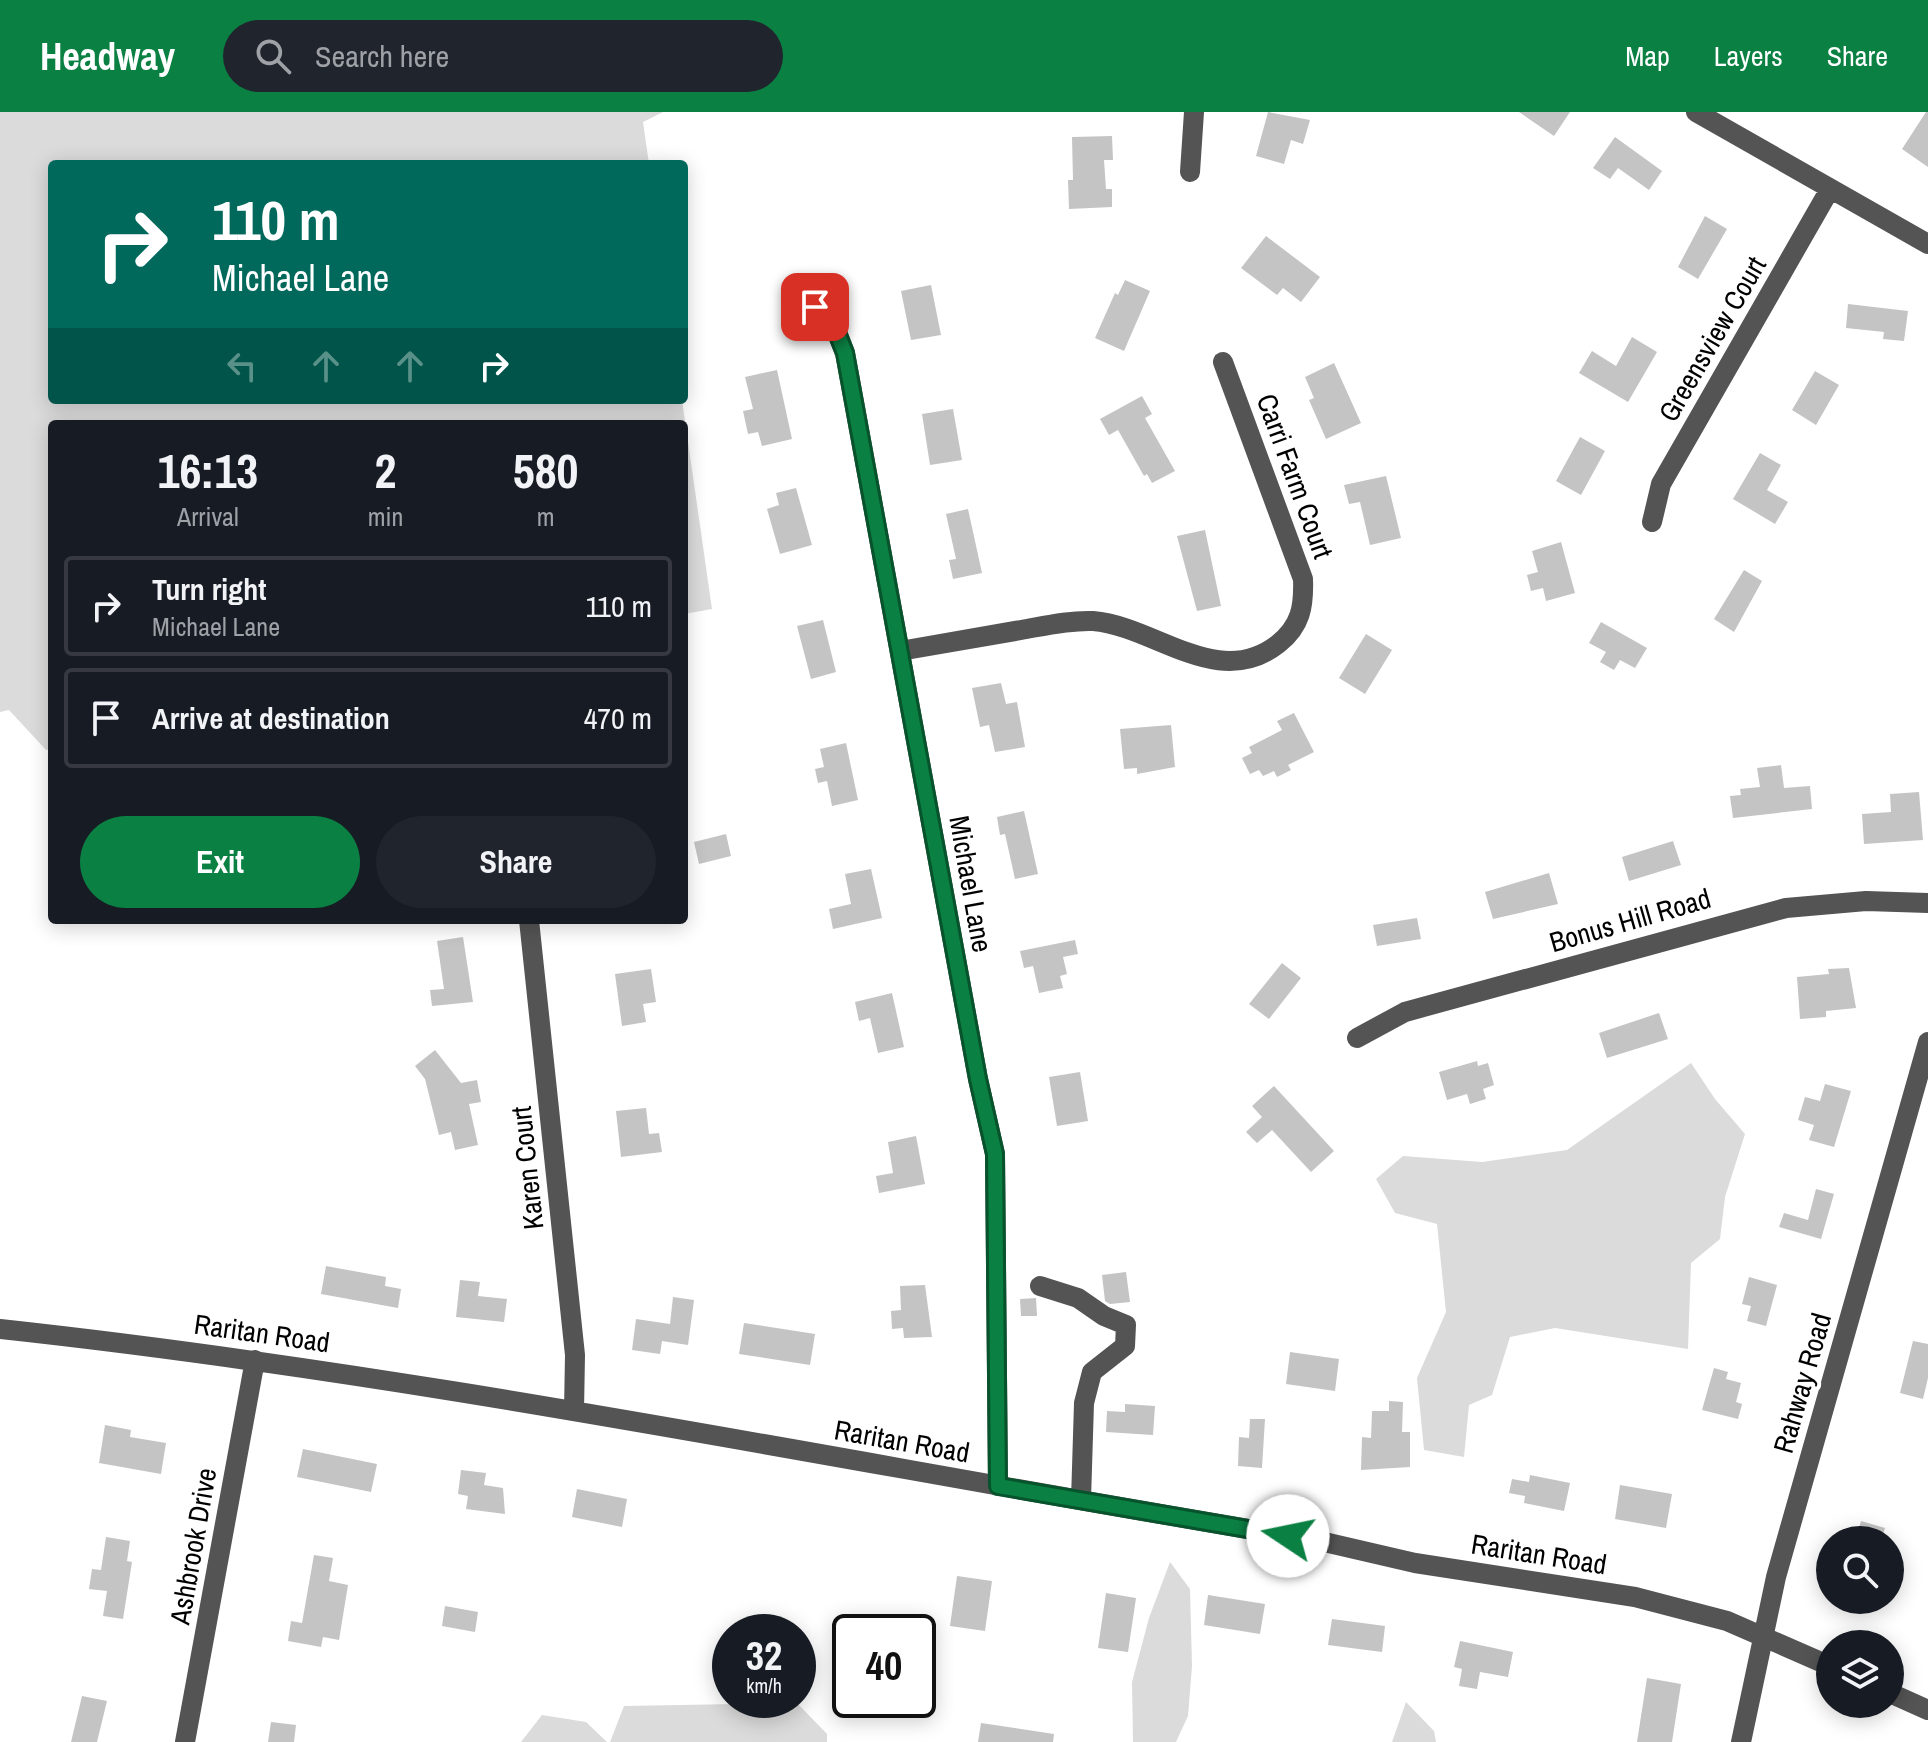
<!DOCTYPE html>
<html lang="en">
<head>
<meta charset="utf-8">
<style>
  body { margin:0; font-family:"Archivo Narrow",sans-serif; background:#20242c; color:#f1f3f6; height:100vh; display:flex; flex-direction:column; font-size:30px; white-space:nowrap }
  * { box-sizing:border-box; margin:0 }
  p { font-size:26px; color:#9ea1a6 }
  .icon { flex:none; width:44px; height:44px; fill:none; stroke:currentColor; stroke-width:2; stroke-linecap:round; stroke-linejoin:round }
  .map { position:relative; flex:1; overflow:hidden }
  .drawer { position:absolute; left:48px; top:308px; width:640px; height:504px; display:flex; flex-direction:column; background:#171b24; border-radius:8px; box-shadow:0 4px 20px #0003 }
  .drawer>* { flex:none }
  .guide { position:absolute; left:48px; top:48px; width:640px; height:244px; border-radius:8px; box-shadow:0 4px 20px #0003; background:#00695c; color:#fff; overflow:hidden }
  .tools { position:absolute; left:1816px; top:1414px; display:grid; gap:16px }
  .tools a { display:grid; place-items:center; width:88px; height:88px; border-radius:50%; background:#171b24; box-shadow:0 4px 20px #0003; font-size:40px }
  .speed { position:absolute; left:712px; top:1502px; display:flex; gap:16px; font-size:40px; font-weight:700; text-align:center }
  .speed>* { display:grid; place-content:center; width:104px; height:104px; border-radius:50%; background:#171b24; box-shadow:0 4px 20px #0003; line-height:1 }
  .speed small { font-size:20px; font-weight:400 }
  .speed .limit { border:4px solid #111; border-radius:12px; background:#fff; color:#111 }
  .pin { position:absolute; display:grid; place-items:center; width:68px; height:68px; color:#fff; margin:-34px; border-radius:16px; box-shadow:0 4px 12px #0006 }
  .me { position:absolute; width:88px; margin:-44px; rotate:281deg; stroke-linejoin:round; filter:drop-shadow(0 0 6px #0008) }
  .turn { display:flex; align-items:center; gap:28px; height:168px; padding:0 32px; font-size:36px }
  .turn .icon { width:104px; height:104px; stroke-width:2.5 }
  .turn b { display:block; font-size:56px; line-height:68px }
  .lanes { display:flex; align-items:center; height:76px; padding:0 32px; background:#0003; justify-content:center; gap:40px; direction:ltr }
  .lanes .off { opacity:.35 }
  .eta { display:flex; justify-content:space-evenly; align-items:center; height:136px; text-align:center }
  .eta b { font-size:48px; font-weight:700; line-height:56px }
  .button { display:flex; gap:16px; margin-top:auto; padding:16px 32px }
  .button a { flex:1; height:92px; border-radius:48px; background:#0b8043; color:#fff; font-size:32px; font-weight:700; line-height:92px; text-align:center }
  .button a+a { background:#20242c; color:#f1f3f6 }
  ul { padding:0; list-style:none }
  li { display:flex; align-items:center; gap:24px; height:100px; margin:0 16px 12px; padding:0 16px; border:4px solid #363941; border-radius:8px }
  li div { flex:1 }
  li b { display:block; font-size:30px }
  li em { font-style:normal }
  header { display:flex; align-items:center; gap:48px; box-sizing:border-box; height:112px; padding:0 40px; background:#0b8043; color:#fff }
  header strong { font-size:38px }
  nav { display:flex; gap:44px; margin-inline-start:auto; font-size:28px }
  .search { width:560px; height:72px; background:#20242c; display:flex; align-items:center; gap:20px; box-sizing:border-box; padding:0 28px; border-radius:44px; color:#9ea1a6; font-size:30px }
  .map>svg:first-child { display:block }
  .green { fill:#dbdbdb }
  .building { fill:#c4c4c4 }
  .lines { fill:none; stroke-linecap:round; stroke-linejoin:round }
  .minor { stroke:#545454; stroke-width:20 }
  .route-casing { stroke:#07532c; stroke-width:20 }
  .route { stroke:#0b8043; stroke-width:14 }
  .labels { text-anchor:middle; stroke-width:8; stroke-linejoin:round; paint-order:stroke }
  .street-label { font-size:28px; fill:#000; stroke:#fff }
</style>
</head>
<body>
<header>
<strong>Headway</strong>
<div class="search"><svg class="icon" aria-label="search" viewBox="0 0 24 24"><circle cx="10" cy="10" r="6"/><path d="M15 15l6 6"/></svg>Search here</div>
<nav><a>Map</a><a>Layers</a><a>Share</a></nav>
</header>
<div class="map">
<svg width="1928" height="1630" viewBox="0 0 1928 1630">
  <rect width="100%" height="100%" fill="#fff"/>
  <path class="green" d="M 0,0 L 663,0 L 643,10 L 649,52 L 52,52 L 52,288 L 682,288 L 712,497 L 684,502 L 684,312 L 52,312 L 52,637 L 46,638 L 9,598 L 0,600 Z
    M 1691,951 L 1715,987 L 1745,1022 L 1725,1085 L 1720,1127 L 1691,1151 L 1688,1237 L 1555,1216 L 1510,1225 L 1492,1283 L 1469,1293 L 1464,1345 L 1424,1338 L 1417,1266 L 1446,1200 L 1437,1112 L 1395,1101 L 1376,1067 L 1403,1044 L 1482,1050 L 1567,1038 Z
    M 1170,1450 L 1190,1477 L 1192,1554 L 1188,1604 L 1176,1630 L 1133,1630 L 1132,1570 L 1149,1506 Z
    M 1406,1590 L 1434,1619 L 1436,1630 L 1392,1630 Z
    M 797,1591 L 827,1622 L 827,1630 L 610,1630 L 624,1594 Z
    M 542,1603 L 586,1610 L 607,1630 L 521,1630 Z"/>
  <path class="building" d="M 1268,0 L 1310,8 L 1303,32 L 1291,28 L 1284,52 L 1256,44 Z
    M 1519,0 L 1570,0 L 1554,24 Z
    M 1926,0 L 1928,0 L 1928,55 L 1902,37 Z
    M 1112,24 L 1113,48 L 1104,48 L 1106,77 L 1112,77 L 1112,95 L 1069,97 L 1068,68 L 1073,68 L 1072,25 Z
    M 1615,25 L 1662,59 L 1649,78 L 1618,56 L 1610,67 L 1593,56 Z
    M 1705,104 L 1727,117 L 1698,167 L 1678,155 Z
    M 1266,124 L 1320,165 L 1301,190 L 1283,176 L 1277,183 L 1241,156 Z
    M 1125,168 L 1150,179 L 1124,239 L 1095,226 L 1115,181 L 1118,183 Z
    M 931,173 L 941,223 L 911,228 L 901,179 Z
    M 1848,192 L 1908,199 L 1904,229 L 1883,227 L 1884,220 L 1846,216 Z
    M 1632,225 L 1657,240 L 1628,290 L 1579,261 L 1592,239 L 1616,254 Z
    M 1334,251 L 1361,311 L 1326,327 L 1309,288 L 1314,286 L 1305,265 Z
    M 777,258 L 792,327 L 762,334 L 758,320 L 748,322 L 743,299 L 753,297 L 745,265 Z
    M 1815,259 L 1839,273 L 1816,313 L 1792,298 Z
    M 1142,284 L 1152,302 L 1145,306 L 1175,359 L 1152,371 L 1147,362 L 1144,364 L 1118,318 L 1109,323 L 1100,307 Z
    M 953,297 L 962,348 L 930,353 L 922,302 Z
    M 1580,325 L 1605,339 L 1581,383 L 1556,369 Z
    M 1760,341 L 1781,353 L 1767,378 L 1788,390 L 1775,412 L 1733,387 Z
    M 1386,364 L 1401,426 L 1370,433 L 1360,390 L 1349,392 L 1344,373 Z
    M 796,376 L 812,433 L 780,442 L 767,397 L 779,393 L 776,381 Z
    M 968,397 L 982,461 L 953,467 L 949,448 L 956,447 L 946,402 Z
    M 1205,418 L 1221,494 L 1197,499 L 1177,424 Z
    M 1561,430 L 1575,481 L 1546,489 L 1543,476 L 1531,479 L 1527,463 L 1538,460 L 1532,439 Z
    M 1744,458 L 1762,469 L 1734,520 L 1714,507 Z
    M 823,508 L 836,560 L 811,567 L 797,514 Z
    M 1601,510 L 1647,536 L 1635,556 L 1620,548 L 1614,558 L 1600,550 L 1606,540 L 1589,531 Z
    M 1366,522 L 1392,538 L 1365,582 L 1339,566 Z
    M 1001,571 L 1006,592 L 1017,590 L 1025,635 L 995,640 L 989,613 L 980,615 L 972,576 Z
    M 1294,601 L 1314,640 L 1288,653 L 1291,658 L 1277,665 L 1274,659 L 1263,664 L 1259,658 L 1250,662 L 1242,646 L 1252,641 L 1249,635 L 1282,618 L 1277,609 Z
    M 1171,613 L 1175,655 L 1137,662 L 1137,656 L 1124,657 L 1120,617 Z
    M 846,631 L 858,688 L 832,694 L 827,669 L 818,671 L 815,657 L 824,655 L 820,637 Z
    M 1781,653 L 1784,676 L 1810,674 L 1812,697 L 1733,706 L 1730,684 L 1741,683 L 1740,677 L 1760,675 L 1757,656 Z
    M 1919,680 L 1923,728 L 1864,732 L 1862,702 L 1891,700 L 1890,682 Z
    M 1024,699 L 1038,762 L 1015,767 L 1005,722 L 1000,723 L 997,705 Z
    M 726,722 L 731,744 L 699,752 L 694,730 Z
    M 1673,729 L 1681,753 L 1629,769 L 1622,745 Z
    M 871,757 L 882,806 L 833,817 L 829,797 L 851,792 L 845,762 Z
    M 1549,761 L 1558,792 L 1493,807 L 1485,780 Z
    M 1417,806 L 1421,827 L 1377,834 L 1373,813 Z
    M 463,825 L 473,890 L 432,894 L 430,878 L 444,877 L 437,829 Z
    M 1075,828 L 1078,842 L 1063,845 L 1067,862 L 1060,864 L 1063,876 L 1039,881 L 1033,854 L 1024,856 L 1020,839 Z
    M 1282,851 L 1301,866 L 1269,907 L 1249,892 Z
    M 1849,856 L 1856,896 L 1826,899 L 1826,905 L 1800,907 L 1797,865 L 1829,862 L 1828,857 Z
    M 651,857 L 656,890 L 643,892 L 646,910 L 622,914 L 615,862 Z
    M 892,881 L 904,935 L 878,941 L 870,906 L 859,909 L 855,890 Z
    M 1659,901 L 1668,927 L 1607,946 L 1599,921 Z
    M 435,938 L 461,971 L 477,968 L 481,990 L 469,992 L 478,1033 L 455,1038 L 451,1020 L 439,1023 L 425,967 L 415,954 Z
    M 1477,949 L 1478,954 L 1488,951 L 1494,973 L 1483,977 L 1486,987 L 1470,992 L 1467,982 L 1447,988 L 1439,960 Z
    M 1080,960 L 1088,1009 L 1057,1014 L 1049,965 Z
    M 1825,972 L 1851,979 L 1834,1035 L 1809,1028 L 1814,1013 L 1798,1008 L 1805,985 L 1820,989 Z
    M 1274,974 L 1334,1039 L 1311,1060 L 1272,1018 L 1257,1031 L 1246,1020 L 1262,1005 L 1252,994 Z
    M 646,996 L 649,1022 L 659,1021 L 662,1040 L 621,1045 L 616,999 Z
    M 916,1024 L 925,1072 L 879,1081 L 876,1064 L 893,1061 L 888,1030 Z
    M 1816,1077 L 1834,1082 L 1821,1127 L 1779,1115 L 1784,1101 L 1808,1108 Z
    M 326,1154 L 386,1165 L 385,1174 L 401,1177 L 398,1196 L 321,1182 Z
    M 1126,1160 L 1130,1190 L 1110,1192 L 1105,1189 L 1102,1163 Z
    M 1749,1165 L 1777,1173 L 1766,1214 L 1747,1209 L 1751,1194 L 1742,1192 Z
    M 460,1168 L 480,1170 L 478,1184 L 507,1187 L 504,1210 L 456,1205 Z
    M 925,1173 L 932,1225 L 904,1226 L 903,1216 L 892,1217 L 891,1199 L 901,1198 L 900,1174 Z
    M 673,1185 L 694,1188 L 688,1233 L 662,1229 L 660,1242 L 632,1238 L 636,1207 L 670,1212 Z
    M 1036,1186 L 1037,1204 L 1021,1204 L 1020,1187 Z
    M 744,1211 L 815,1222 L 810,1253 L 739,1242 Z
    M 1913,1229 L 1928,1232 L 1928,1266 L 1923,1287 L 1900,1281 Z
    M 1290,1240 L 1339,1247 L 1335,1279 L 1286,1272 Z
    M 1714,1256 L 1728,1260 L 1726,1267 L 1741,1271 L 1736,1290 L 1742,1292 L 1738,1307 L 1702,1298 Z
    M 1389,1289 L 1403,1290 L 1402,1320 L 1410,1320 L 1410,1355 L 1361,1358 L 1362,1325 L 1371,1326 L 1372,1299 L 1389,1299 Z
    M 1125,1292 L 1155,1294 L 1153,1323 L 1106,1320 L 1107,1299 L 1125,1300 Z
    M 1250,1307 L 1265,1307 L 1262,1356 L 1238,1354 L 1239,1325 L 1249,1326 Z
    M 105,1313 L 131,1318 L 130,1325 L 166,1331 L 161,1362 L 99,1351 Z
    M 303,1337 L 377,1352 L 371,1380 L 297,1365 Z
    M 461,1358 L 486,1361 L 484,1373 L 503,1376 L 505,1402 L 466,1397 L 468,1384 L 458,1382 Z
    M 1530,1363 L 1570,1371 L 1564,1399 L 1524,1391 L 1525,1384 L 1509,1381 L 1512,1367 L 1529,1370 Z
    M 1620,1373 L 1672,1382 L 1666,1416 L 1615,1407 Z
    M 577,1377 L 627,1387 L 622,1415 L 572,1405 Z
    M 1861,1409 L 1885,1416 L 1881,1428 L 1856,1428 Z
    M 106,1425 L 130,1429 L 127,1449 L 132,1450 L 123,1507 L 103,1504 L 107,1479 L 89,1477 L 92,1457 L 101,1458 Z
    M 314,1443 L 333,1446 L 329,1469 L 348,1473 L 339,1528 L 323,1525 L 321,1535 L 288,1529 L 291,1509 L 302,1511 Z
    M 957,1464 L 992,1469 L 985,1519 L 950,1514 Z
    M 1106,1481 L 1136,1486 L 1128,1540 L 1098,1536 Z
    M 1208,1483 L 1265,1492 L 1260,1522 L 1204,1513 Z
    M 445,1494 L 478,1500 L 475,1520 L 442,1514 Z
    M 1332,1507 L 1385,1514 L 1382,1540 L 1328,1533 Z
    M 1460,1529 L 1513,1540 L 1508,1565 L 1480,1560 L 1477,1577 L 1459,1574 L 1462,1557 L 1454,1555 Z
    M 1647,1566 L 1681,1572 L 1672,1630 L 1637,1630 Z
    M 82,1584 L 107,1589 L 97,1630 L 71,1630 Z
    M 271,1610 L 296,1613 L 294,1630 L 268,1630 Z
    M 981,1611 L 1054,1622 L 1053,1630 L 978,1630 Z"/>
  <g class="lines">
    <path class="minor" d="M 1696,0 L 1928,132
      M 1190,60 L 1194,0
      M 815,195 L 834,213 L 845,241 L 978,967 L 995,1042 L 998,1374
      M 1652,410 L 1661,372 L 1830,77
      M 900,539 C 940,532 980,525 1021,518 C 1044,514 1069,508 1093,509 C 1155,514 1218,579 1278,532 C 1301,514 1304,494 1303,467 L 1223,250
      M 529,808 L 575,1243 L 574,1299
      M 1357,926 L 1405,900 L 1786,796 L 1866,789 L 1928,791
      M 1040,1174 L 1078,1186 L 1104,1204 L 1126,1213 L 1125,1234 L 1092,1260 L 1084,1291 L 1081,1388
      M 0,1217 C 443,1265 880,1357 1320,1429 L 1415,1451 L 1635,1485 L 1727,1509 L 1830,1554
      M 1890,1581 L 1928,1598
      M 185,1630 L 255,1248
      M 1741,1630 L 1776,1465 L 1928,930"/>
  </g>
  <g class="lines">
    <g class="route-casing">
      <path id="route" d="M 815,195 L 834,213 L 845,241 L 978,967 L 995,1042 L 998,1374 L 1288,1424"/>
    </g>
    <use href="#route" class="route"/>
  </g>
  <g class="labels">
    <g class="street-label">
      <text transform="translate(1712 227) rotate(-60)" y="10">Greensview Court</text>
      <text transform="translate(1295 364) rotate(70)" y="10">Carri Farm Court</text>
      <text transform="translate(971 772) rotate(80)" y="10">Michael Lane</text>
      <text transform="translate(1630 808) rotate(-16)" y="10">Bonus Hill Road</text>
      <text transform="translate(527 1056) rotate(-96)" y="10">Karen Court</text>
      <text transform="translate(262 1221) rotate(8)" y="10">Raritan Road</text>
      <text transform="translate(1802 1271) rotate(-74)" y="10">Rahway Road</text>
      <text transform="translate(902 1329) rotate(10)" y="10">Raritan Road</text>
      <text transform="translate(193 1434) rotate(-80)" y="10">Ashbrook Drive</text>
      <text transform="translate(1539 1442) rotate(9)" y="10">Raritan Road</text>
    </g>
  </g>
</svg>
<div class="tools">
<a><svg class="icon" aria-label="search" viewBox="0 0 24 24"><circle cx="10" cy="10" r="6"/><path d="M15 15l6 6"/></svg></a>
<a><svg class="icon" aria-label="layers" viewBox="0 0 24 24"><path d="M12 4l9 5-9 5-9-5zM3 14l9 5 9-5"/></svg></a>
</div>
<div class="speed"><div>32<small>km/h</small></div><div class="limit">40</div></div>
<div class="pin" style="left:815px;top:195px;background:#d93025"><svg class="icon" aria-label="arrive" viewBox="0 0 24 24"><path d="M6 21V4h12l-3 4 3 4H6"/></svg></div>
<svg class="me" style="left:1288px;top:1424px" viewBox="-20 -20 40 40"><circle r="19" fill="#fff"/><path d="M0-13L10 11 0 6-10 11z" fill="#0b8043"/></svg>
<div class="guide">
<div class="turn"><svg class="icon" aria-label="right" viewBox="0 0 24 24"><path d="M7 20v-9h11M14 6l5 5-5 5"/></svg><div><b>110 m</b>Michael Lane</div></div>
<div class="lanes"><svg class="icon off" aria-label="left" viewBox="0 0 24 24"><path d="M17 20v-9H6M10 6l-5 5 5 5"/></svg><svg class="icon off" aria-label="ahead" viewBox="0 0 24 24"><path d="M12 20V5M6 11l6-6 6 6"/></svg><svg class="icon off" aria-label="ahead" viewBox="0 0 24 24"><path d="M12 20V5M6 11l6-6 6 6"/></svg><svg class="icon" aria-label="right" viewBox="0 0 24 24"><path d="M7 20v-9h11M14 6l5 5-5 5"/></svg></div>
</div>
<section class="drawer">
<div class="eta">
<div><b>16:13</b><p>Arrival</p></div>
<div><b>2</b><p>min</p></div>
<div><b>580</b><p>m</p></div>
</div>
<ul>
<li><svg class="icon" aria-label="right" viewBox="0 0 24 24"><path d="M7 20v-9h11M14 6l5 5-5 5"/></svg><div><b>Turn right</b><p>Michael Lane</p></div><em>110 m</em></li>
<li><svg class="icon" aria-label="arrive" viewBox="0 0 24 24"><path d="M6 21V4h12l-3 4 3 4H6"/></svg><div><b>Arrive at destination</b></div><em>470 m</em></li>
</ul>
<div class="button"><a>Exit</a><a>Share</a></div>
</section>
</div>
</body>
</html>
